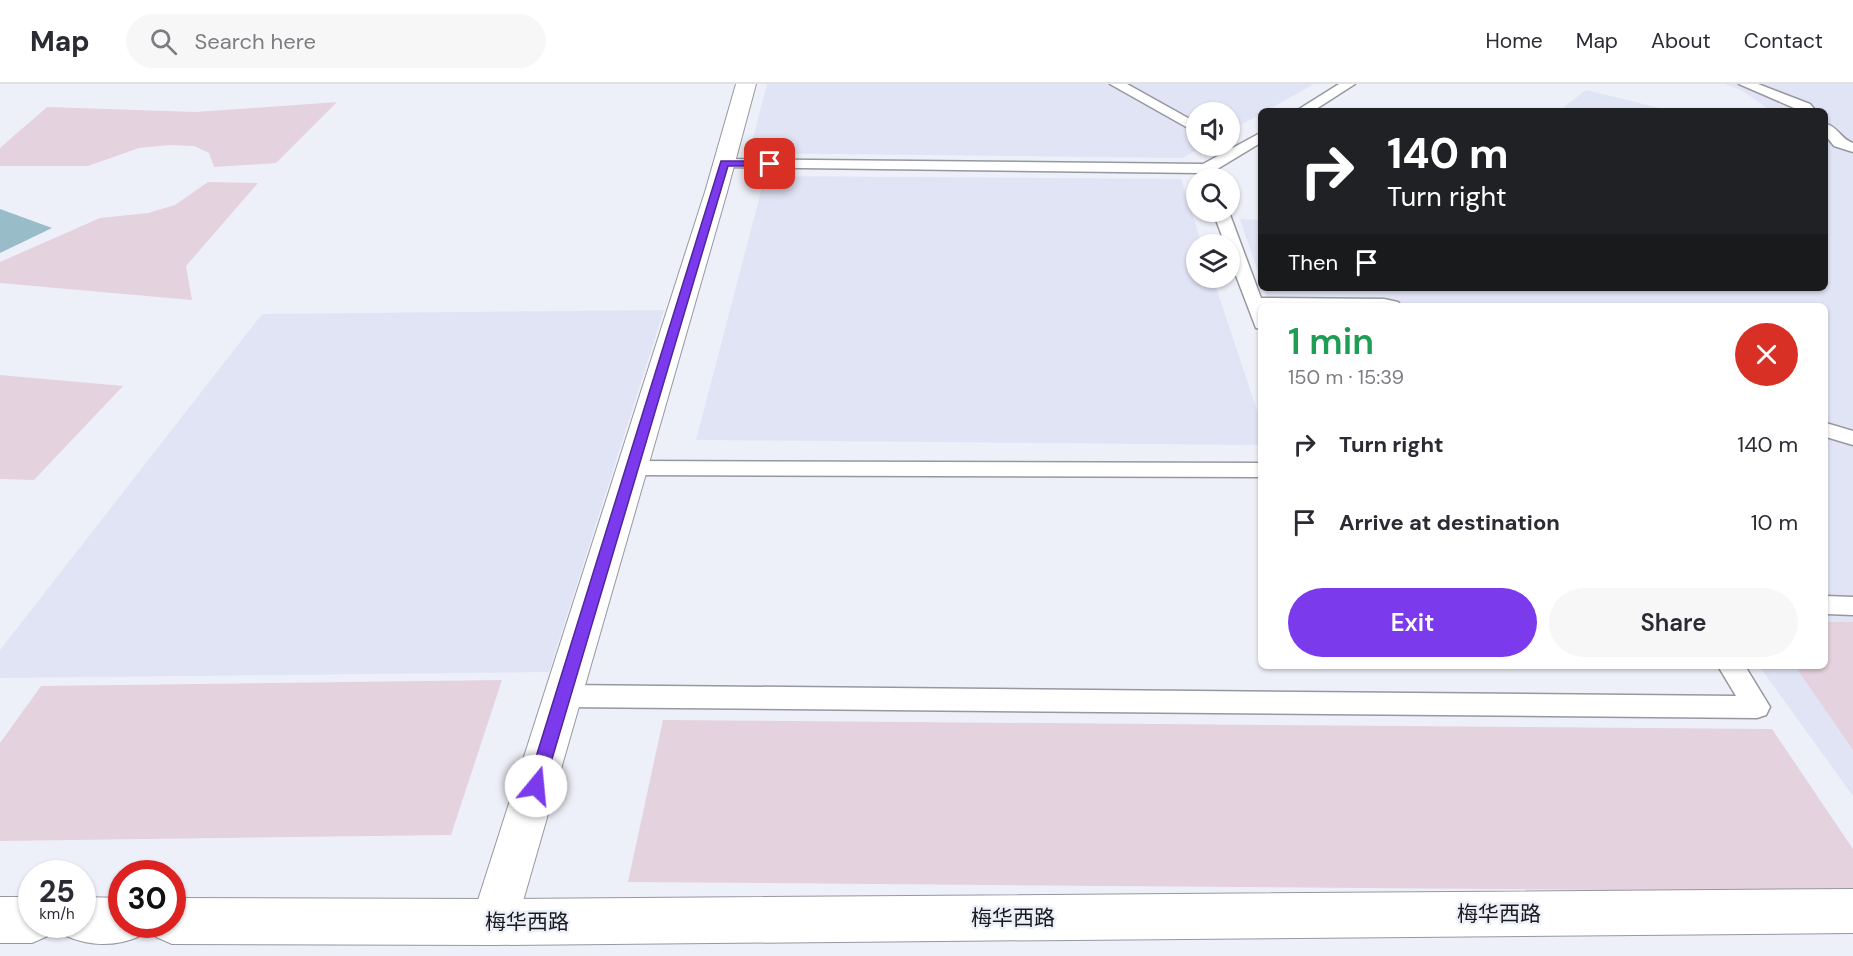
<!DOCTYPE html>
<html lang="en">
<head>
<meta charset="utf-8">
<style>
  body { margin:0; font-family:"DM Sans","Noto Sans SC",sans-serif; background:#f7f7f7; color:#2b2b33; height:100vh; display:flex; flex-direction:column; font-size:22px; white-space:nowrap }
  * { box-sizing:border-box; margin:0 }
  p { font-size:20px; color:#7c7c81 }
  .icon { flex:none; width:33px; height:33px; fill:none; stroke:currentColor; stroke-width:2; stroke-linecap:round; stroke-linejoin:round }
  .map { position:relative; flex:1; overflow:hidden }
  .sheet { position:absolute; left:1258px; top:219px; width:570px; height:366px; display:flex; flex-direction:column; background:#fff; border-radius:9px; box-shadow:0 2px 4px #0004 }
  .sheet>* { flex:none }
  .hud { position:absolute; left:1258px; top:24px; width:570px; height:183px; border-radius:9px; box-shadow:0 2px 4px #0004; background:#202124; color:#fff; overflow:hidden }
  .buttons { position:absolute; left:1186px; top:18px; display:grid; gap:12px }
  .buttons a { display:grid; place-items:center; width:54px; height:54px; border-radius:50%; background:#fff; box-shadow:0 2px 4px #0004; font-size:30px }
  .speed { position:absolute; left:18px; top:776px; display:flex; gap:12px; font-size:30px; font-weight:700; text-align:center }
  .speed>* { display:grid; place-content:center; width:78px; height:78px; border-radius:50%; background:#fff; box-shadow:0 2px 4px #0004; line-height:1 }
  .speed small { font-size:15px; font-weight:400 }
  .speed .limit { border:9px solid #d22; background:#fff; color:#111 }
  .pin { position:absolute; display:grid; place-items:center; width:51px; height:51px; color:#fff; margin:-26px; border-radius:12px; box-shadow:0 3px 9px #0006 }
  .me { position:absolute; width:66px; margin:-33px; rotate:17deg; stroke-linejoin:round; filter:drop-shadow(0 0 4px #0008) }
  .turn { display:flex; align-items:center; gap:21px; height:126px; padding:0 30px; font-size:27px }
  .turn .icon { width:78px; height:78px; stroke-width:2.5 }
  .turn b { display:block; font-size:42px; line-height:51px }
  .then { display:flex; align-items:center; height:57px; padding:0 30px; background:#0003; gap:12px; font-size:22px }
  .round { display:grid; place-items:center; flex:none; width:63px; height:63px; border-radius:32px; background:#f7f7f7 }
  .headline { display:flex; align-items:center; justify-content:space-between; height:102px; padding:0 30px }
  h1 { font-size:36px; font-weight:600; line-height:45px; color:#1e9e55 }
  .button { display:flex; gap:12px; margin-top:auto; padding:12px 30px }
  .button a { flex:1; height:69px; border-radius:36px; background:#7c3aed; color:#fff; font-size:24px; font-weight:600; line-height:69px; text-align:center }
  .button a+a { background:#f7f7f7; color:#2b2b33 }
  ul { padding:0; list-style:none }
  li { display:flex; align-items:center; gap:18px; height:78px; padding:0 30px }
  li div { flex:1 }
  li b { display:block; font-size:22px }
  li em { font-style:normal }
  header { display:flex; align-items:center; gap:36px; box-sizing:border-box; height:84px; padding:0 30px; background:#fff; border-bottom:2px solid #e1e1e2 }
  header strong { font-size:28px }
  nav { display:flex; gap:33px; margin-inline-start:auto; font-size:21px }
  .search { width:420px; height:54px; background:#f7f7f7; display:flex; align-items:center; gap:15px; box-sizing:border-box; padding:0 21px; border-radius:33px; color:#7c7c81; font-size:22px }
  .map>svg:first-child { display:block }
  .built { fill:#e1e4f5 }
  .green { fill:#e4d2de }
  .water { fill:#98bcc8 }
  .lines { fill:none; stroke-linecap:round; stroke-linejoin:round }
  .lane-casing { stroke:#9698a0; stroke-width:3 }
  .street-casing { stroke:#9698a0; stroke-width:2 }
  .primary-casing { stroke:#9698a0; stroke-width:2 }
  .lane { fill:#fff; fill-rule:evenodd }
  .street { fill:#fff; fill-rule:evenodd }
  .primary { fill:#fff; fill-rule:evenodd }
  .route { fill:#7c3aed; stroke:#51269a; stroke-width:1.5 }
  .labels { text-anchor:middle; stroke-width:5; stroke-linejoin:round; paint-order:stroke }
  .near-street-label { font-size:21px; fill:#1a1b1e; stroke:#eef0f9 }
</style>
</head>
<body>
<header>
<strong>Map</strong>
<div class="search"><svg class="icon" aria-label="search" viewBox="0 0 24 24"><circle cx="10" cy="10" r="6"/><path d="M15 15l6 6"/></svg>Search here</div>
<nav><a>Home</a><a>Map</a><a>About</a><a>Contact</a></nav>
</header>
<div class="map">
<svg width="1853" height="872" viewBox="0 0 1853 872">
  <rect width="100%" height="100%" fill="#eef0f9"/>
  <path class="built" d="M 767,0 L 1314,0 L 1266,27 L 1262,27 L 1261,30 L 1230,47 L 1230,28 L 1197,28 L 1197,62 L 1205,62 L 1182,74 L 749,69 Z
    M 1725,0 L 1853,0 L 1853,712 L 1759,582 L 1826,582 L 1826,222 L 1270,222 L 1264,204 L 1826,204 L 1826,27 L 1771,27 L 1743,7 Z
    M 1586,6 L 1672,27 L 1562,27 L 1565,22 Z
    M 765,92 L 1181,95 L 1202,160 L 1197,160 L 1197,194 L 1213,194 L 1261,338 L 1261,361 L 696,356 Z
    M 1240,135 L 1261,136 L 1261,197 Z
    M 664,226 L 549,588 L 0,594 L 0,566 L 262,230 Z"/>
  <path class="green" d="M 337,18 L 276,79 L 214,83 L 209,69 L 194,62 L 170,61 L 139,64 L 88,82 L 0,82 L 0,64 L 47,23 L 196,28 Z
    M 208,98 L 258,99 L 186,182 L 192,216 L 0,199 L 0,178 L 100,134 L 148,129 L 175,121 Z
    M 0,291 L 123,302 L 34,396 L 0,395 Z
    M 1826,538 L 1853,538 L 1853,666 L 1795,582 L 1826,582 Z
    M 502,596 L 451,751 L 0,757 L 0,659 L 41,602 Z
    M 663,636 L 1772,645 L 1853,765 L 1853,808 L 628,798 Z"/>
  <path class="water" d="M 0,125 L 52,144 L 0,169 Z"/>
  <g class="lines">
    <g class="lane-casing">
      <path id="lane" d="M 1110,0 L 1127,0 L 1197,39 L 1197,49 Z
        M 1339,0 L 1355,0 L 1313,27 L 1296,27 Z
        M 1739,0 L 1758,0 L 1810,20 L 1816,27 L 1801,27 Z
        M 1826,40 C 1837,42 1841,55 1853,59 L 1853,68 L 1834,62 L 1826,52 Z
        M 1262,48 L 1262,58 L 1214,87 L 1216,94 L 1202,94 L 1200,89 L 724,83 L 717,79 L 724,75 L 1203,80 Z
        M 1213,128 L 1229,128 L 1261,214 L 1384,215 L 1398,218 L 1401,222 L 1262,222 L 1262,245 L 1256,244 L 1230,176 L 1230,160 L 1225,160 Z
        M 1826,339 L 1853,347 L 1853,361 L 1826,353 Z
        M 633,377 L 1262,379 L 1262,393 L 633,391 L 625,389 L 622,384 L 625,379 Z
        M 1826,512 L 1853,513 L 1853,531 L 1826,530 Z
        M 1718,582 L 1745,582 L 1770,623 L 1766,631 L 1757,634 L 563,623 L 554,620 L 550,612 L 554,604 L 563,601 L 1736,612 Z"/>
    </g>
    <g class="street-casing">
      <path id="street" d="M 736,0 L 756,0 L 727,108 L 517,838 L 510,854 L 494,861 L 478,854 L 471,838 L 705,108 Z"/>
    </g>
    <g class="primary-casing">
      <path id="primary" d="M 1853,805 L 1853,849 L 494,861 L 172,860 L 156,853 L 150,840 L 172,840 L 172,814 L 494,815 Z
        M 0,813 L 32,813 L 32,840 L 53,840 L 48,852 L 32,859 L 0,859 Z
        M 82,813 L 122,814 L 122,840 L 144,840 L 138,853 C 115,863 89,862 66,852 L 61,840 L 82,840 Z"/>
    </g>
    <use href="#lane" class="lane"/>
    <use href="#street" class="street"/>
    <use href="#primary" class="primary"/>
  </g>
  <path class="route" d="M 721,77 L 770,77 L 774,80 L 770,82 L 728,82 L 544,702 L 542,708 L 536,710 L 530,708 L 527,702 Z"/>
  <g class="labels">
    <g class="near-street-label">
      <text x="1499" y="837">梅华西路</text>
      <text x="1013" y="841">梅华西路</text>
      <text x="527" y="845">梅华西路</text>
    </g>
  </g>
</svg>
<div class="buttons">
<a><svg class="icon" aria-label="sound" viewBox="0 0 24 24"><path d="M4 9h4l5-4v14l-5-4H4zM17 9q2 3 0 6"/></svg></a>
<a><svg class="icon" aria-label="search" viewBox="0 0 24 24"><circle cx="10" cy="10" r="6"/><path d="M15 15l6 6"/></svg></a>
<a><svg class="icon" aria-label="layers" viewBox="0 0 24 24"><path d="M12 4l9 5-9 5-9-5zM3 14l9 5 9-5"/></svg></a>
</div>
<div class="speed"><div>25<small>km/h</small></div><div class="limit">30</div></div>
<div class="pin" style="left:770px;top:80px;background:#d93025"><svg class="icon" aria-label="arrive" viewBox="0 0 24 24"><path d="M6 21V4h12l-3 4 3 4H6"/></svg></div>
<svg class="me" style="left:536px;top:702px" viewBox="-20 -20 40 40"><circle r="19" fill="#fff"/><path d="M0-13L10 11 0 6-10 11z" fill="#7c3aed"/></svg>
<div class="hud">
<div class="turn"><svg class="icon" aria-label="right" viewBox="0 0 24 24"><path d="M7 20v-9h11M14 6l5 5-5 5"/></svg><div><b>140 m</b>Turn right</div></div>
<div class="then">Then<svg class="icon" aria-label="arrive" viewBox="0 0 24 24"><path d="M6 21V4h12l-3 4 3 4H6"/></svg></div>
</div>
<section class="sheet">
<div class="headline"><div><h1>1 min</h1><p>150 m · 15:39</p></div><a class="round" style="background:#d93025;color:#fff"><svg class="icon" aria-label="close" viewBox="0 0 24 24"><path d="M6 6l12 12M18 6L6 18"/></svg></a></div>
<ul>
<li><svg class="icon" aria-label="right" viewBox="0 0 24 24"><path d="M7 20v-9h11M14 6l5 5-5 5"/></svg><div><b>Turn right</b></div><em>140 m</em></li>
<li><svg class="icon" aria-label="arrive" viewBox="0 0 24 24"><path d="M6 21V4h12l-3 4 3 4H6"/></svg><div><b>Arrive at destination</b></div><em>10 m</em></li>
</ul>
<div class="button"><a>Exit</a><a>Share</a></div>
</section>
</div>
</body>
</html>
